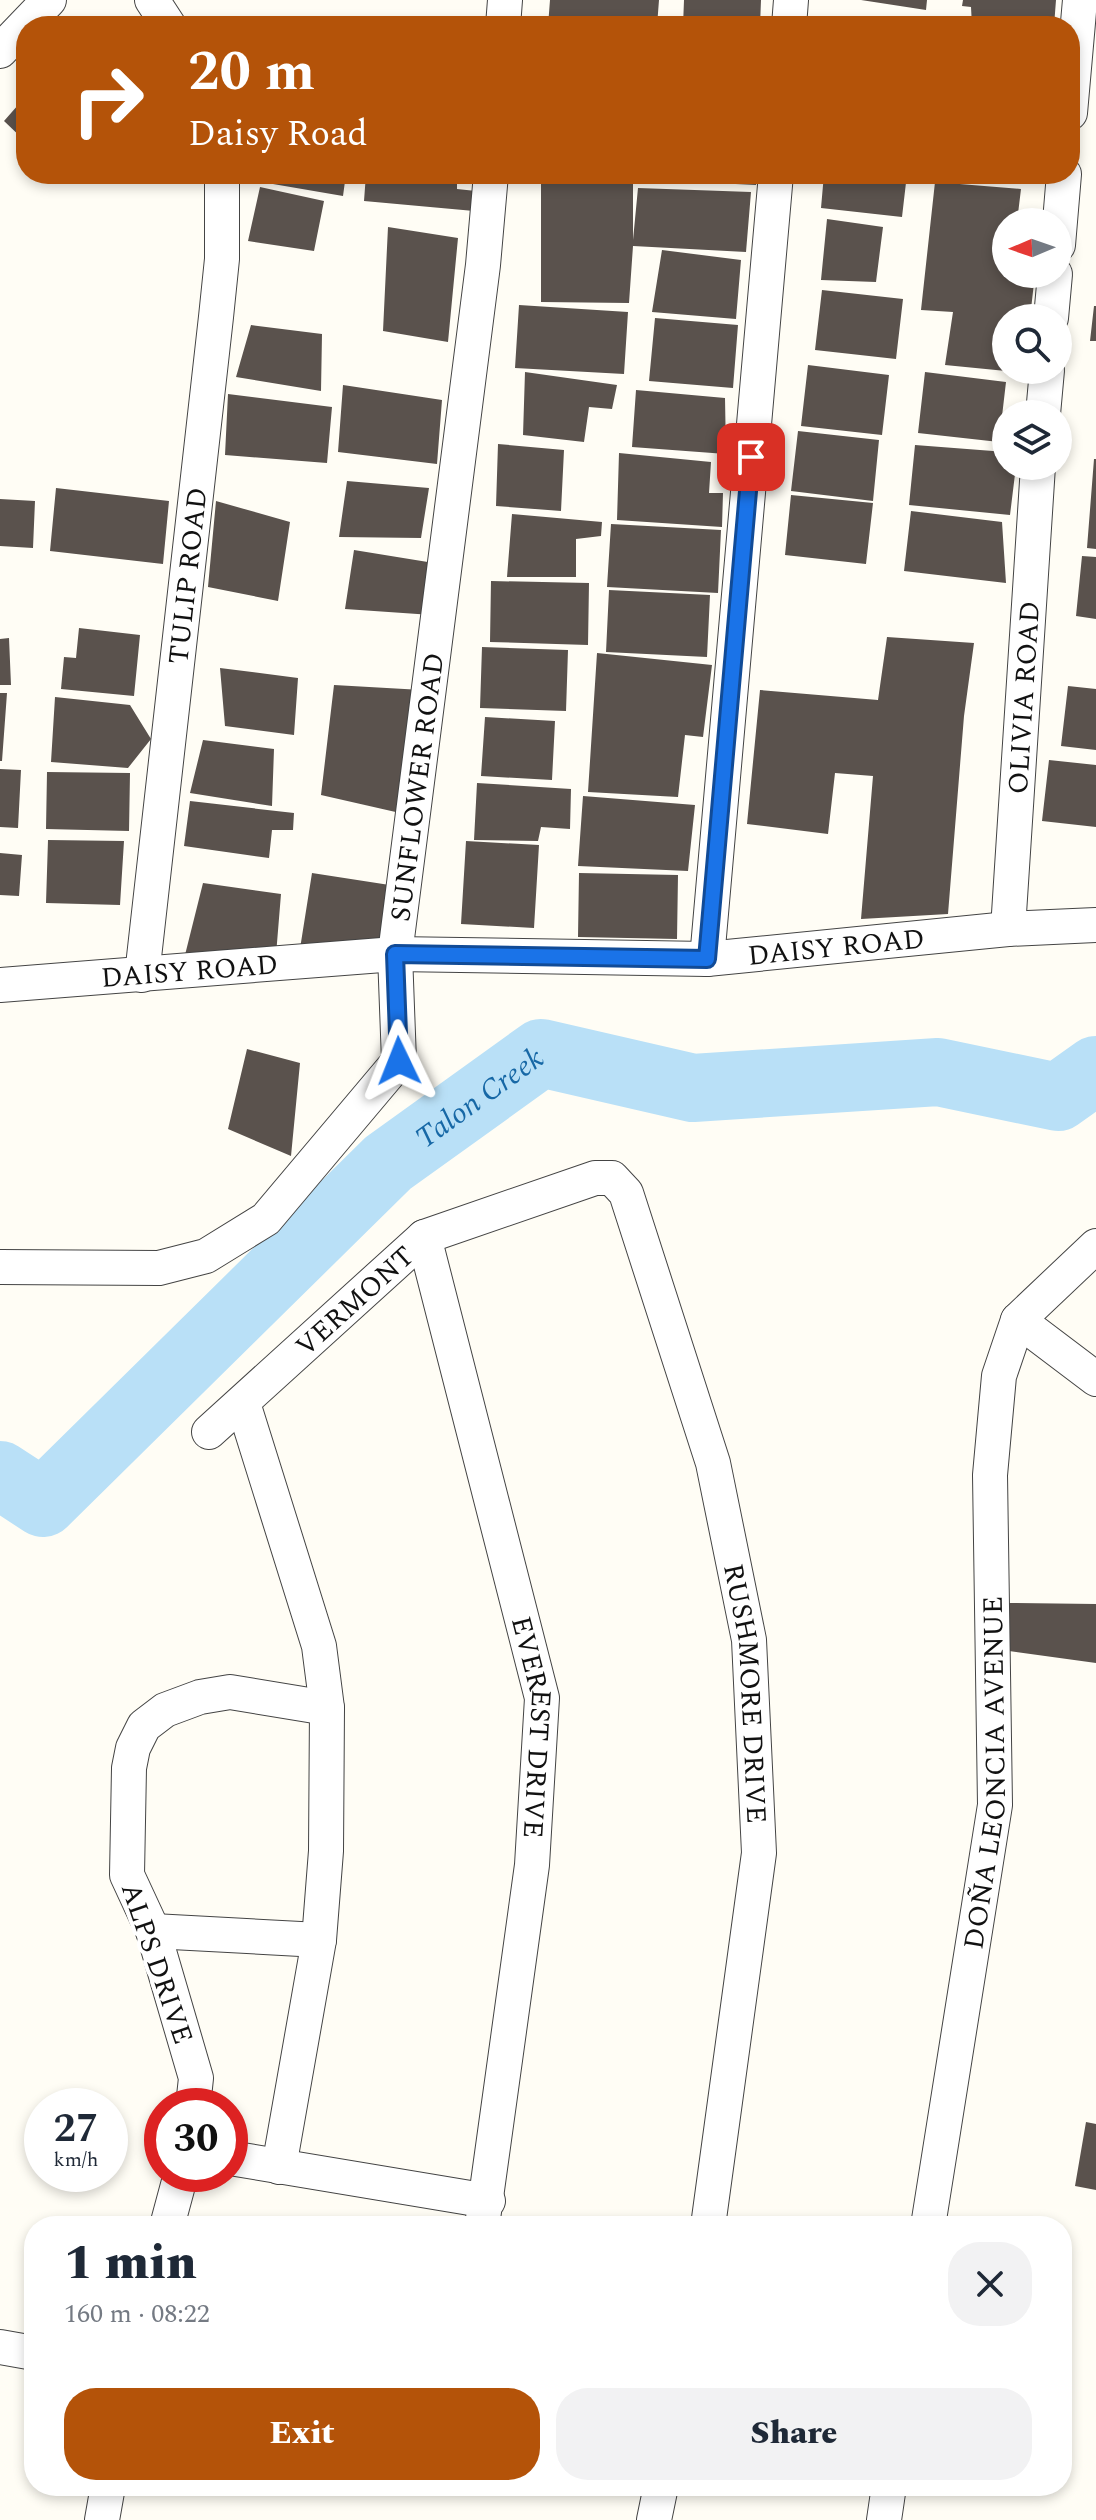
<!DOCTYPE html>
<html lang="en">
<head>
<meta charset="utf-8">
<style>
  body { margin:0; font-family:Spectral,serif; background:#f2f2f3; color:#1f2937; height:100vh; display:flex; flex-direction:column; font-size:30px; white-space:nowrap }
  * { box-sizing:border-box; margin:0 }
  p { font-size:26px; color:#747a83 }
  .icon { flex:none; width:44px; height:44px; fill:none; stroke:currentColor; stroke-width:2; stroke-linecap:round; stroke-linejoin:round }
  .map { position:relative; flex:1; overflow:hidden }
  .details { position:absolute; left:24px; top:2216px; width:1048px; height:280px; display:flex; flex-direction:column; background:#fff; border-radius:32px; box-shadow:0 4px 12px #0003 }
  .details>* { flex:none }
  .hud { position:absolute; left:16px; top:16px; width:1064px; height:168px; border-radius:32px; box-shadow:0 4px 12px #0003; background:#b45309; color:#fff; overflow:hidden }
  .needle { width:52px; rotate:268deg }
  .controls { position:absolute; left:992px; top:208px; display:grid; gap:16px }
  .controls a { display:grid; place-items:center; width:80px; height:80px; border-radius:50%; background:#fff; box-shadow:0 4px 12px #0003; font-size:40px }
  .speed { position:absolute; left:24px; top:2088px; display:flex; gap:16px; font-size:40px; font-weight:700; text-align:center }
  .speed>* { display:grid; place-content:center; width:104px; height:104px; border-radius:50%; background:#fff; box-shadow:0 4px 12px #0003; line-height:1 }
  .speed small { font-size:20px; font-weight:400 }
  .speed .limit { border:12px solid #d22; background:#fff; color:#111 }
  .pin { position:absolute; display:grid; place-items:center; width:68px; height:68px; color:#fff; margin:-34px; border-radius:16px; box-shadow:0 4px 12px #0006 }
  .me { position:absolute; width:88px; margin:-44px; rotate:358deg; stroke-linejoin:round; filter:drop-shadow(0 0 6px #0008) }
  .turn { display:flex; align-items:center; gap:28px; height:168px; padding:0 40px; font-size:36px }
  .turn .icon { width:104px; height:104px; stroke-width:2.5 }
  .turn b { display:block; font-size:56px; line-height:68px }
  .round { display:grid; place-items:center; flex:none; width:84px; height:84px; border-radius:32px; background:#f2f2f3 }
  .head { display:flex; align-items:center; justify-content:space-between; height:136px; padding:0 40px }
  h1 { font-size:48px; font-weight:800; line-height:60px }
  .action { display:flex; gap:16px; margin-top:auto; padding:16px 40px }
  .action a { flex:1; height:92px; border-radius:32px; background:#b45309; color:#fff; font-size:32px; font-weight:800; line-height:92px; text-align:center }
  .action a+a { background:#f2f2f3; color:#1f2937 }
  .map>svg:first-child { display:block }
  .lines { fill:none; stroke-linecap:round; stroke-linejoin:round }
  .river { stroke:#b9e0f7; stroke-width:68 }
  .building { fill:#5a524d }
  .street-casing { stroke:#444; stroke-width:36 }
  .street { stroke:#fff; stroke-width:34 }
  .route-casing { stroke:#114b97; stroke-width:20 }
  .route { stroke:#1a73e8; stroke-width:14 }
  .labels { text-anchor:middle; stroke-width:8; stroke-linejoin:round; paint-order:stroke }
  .street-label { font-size:28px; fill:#111; stroke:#fff }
  .water-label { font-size:30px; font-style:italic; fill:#1768a6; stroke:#fff }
</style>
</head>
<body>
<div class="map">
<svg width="1096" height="2520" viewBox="0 0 1096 2520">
  <rect width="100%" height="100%" fill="#fffdf5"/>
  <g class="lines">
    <path class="river" id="s1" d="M 0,1475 L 43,1503 L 388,1163 L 541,1053 L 693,1088 L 938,1072 L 1058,1097 L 1096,1070"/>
  </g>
  <path class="building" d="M 550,0 L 659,0 L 657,26 L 548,26 Z
    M 684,0 L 761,0 L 760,26 L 683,26 Z
    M 861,0 L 927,0 L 926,10 Z
    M 963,0 L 1056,0 L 1054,26 L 972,26 L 971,7 L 962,6 Z
    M 844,22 L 864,24 L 864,26 L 843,26 Z
    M 26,96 L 26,142 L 4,121 Z
    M 58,174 L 73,174 L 66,182 Z
    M 243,174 L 346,174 L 343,196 L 243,179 Z
    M 366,174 L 457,174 L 457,189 L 476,191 L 474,211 L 364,201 Z
    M 541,174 L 758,174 L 756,185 L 633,179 L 633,240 L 638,188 L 751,192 L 746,252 L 633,246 L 629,303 L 541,302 Z
    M 824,174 L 907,174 L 902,217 L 821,208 Z
    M 935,182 L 1021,189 L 1017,222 L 1006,222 L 1006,274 L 1035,274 L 1030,318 L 1006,318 L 1006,371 L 945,365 L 953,312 L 921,310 Z
    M 260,187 L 324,201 L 314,251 L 248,241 Z
    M 827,219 L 883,227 L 876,282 L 821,280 Z
    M 388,227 L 458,238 L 448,342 L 383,331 Z
    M 662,250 L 741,260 L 736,319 L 652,312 Z
    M 822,290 L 903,299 L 896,359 L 815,350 Z
    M 519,305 L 628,312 L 624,374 L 515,368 Z
    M 1094,306 L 1096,306 L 1096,341 L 1090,341 Z
    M 655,318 L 738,325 L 733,388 L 649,381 Z
    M 251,325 L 322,334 L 321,391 L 236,377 Z
    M 808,365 L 889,375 L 882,435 L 801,426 Z
    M 525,372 L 617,385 L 612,409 L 589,407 L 584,442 L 523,435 Z
    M 925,372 L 1006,382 L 999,442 L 918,433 Z
    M 343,385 L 442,400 L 437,464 L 338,452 Z
    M 636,390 L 725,398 L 726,454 L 632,447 Z
    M 228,394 L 332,407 L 327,463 L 225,455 Z
    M 798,431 L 879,440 L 873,501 L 791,491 Z
    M 498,444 L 564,450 L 561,511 L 496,506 Z
    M 915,445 L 1006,452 L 1006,466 L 1016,466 L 1010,515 L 909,505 Z
    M 619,453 L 711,462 L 709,493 L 723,493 L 722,527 L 617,520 Z
    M 1094,459 L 1096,459 L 1096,549 L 1087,548 Z
    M 347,481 L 429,488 L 421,538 L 339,537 Z
    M 56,488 L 169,501 L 163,564 L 50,551 Z
    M 791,495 L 873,503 L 866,564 L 785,555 Z
    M 0,499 L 35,501 L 33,548 L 0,546 Z
    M 216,501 L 290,522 L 278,601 L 208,587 Z
    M 911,511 L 1002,522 L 1006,583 L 904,571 Z
    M 512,514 L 602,522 L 601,536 L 576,539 L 576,577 L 507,577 Z
    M 611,524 L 721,530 L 718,593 L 607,587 Z
    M 354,550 L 440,564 L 432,615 L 345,609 Z
    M 1082,556 L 1096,557 L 1096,619 L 1076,616 Z
    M 491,581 L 589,583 L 588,645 L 490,642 Z
    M 609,590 L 710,595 L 707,657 L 606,652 Z
    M 79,628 L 140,635 L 134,696 L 61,689 L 64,657 L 76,658 Z
    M 887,637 L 974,643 L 964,716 L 948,914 L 861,919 L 873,776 L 835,773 L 828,834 L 747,824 L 760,690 L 878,700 Z
    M 9,638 L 11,685 L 0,685 L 0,639 Z
    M 482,647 L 568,650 L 566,711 L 480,708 Z
    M 597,653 L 712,665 L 703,737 L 685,735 L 678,797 L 588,792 Z
    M 220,668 L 298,678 L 294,735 L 225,726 Z
    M 334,685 L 422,690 L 400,813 L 321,795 Z
    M 1068,686 L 1096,689 L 1096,750 L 1061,746 Z
    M 0,693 L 7,693 L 2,761 L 0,761 Z
    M 55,697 L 130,705 L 151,739 L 128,768 L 51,762 Z
    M 485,717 L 555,721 L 552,780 L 481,776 Z
    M 203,740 L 274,749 L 272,806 L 190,793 Z
    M 1049,760 L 1096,765 L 1096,827 L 1042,821 Z
    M 0,769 L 21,770 L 18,828 L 0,827 Z
    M 47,772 L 130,773 L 129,831 L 46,829 Z
    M 477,783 L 571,789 L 570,829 L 541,827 L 538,841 L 474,840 Z
    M 583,796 L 695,805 L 688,871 L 578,866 Z
    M 190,801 L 294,813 L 293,830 L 272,830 L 269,858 L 184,846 Z
    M 48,840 L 124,841 L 120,905 L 46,903 Z
    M 466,841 L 539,845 L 534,928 L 461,924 Z
    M 0,853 L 22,855 L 19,896 L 0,895 Z
    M 312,873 L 396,886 L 389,944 L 299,955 Z
    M 579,873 L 678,875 L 677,939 L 578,937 Z
    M 203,883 L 281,894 L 276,955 L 185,955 Z
    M 247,1049 L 300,1063 L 291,1156 L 228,1129 Z
    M 1008,1603 L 1096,1604 L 1096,1663 L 1009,1651 Z
    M 1086,2122 L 1096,2124 L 1096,2190 L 1075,2186 Z"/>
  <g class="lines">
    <g class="street-casing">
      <g id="street">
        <path d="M 152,0 L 169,26"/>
        <path d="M 503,26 L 505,0"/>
        <path d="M 789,26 L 791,0"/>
        <path d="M 0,51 L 49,0"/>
        <path d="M 1070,113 L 1080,0"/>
        <path d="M 1058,245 L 1064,174"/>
        <path d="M 1051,318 L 1055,274"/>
        <path d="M 1043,414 L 1047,370"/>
        <path id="s2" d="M 1008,929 L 1038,466"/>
        <path d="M 707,959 L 776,174"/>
        <path id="s3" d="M 142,975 L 216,317 L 222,259 L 222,174"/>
        <path id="s4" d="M 0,985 L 395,954 L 707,959 L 1008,929 L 1096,925"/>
        <path id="s5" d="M 424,1237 L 542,1698 L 532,1865 L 482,2226"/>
        <path id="s6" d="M 0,1267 L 159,1268 L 206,1256 L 266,1219 L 399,1061 L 395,954 L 483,265 L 491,174"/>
        <path d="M 1018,1320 L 1096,1379"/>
        <path d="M 243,1403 L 319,1646 L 327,1708 L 326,1851 L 319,1940 L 279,2167"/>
        <path id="s7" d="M 209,1432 L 424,1237 L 595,1178 L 612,1178 L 626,1193 L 713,1463 L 749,1640 L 759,1853 L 708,2226"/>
        <path d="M 153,1931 L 319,1940"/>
        <path d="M 193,2106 L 196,2078 L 153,1931 L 127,1875 L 129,1768 L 133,1748 L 144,1726 L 165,1710 L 200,1697 L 230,1692 L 327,1708"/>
        <path d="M 230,2158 L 488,2201"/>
        <path d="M 167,2226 L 181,2174"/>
        <path id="s8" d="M 928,2226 L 995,1805 L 990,1475 L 999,1376 L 1018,1320 L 1096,1246"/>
        <path d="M 0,2347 L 34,2353"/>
        <path d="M 102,2520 L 108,2486"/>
        <path d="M 654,2520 L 661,2486"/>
        <path d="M 884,2520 L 889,2486"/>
      </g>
    </g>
    <use href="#street" class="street"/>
  </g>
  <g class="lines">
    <g class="route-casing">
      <path id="route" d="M 399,1061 L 395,954 L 707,959 L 751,457"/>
    </g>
    <use href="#route" class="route"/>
  </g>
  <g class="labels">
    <g class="street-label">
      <text dy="10" stroke="none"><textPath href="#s3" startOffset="402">TULIP ROAD</textPath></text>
      <text dy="10" stroke="none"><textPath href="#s2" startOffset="232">OLIVIA ROAD</textPath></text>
      <text dy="10" stroke="none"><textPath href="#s6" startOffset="760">SUNFLOWER ROAD</textPath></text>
      <text dy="10" stroke="none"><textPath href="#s4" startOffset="838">DAISY ROAD</textPath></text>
      <text dy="10" stroke="none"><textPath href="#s4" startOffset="190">DAISY ROAD</textPath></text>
      <text dy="10" stroke="none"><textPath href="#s7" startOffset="196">VERMONT</textPath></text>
      <text dy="10" stroke="none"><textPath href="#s7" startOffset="1026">RUSHMORE DRIVE</textPath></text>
      <text dy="10" stroke="none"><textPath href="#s5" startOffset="504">EVEREST DRIVE</textPath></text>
      <text dy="10" stroke="none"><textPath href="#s8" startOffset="458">DOÑA LEONCIA AVENUE</textPath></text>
      <text transform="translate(158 1963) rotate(71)" y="10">ALPS DRIVE</text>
    </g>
    <g class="water-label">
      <text dy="10" stroke="none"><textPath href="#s1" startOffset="648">Talon Creek</textPath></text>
    </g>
  </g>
</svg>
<div class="controls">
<a><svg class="needle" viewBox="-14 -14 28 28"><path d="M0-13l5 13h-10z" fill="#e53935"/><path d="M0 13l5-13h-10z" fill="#747a83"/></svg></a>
<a><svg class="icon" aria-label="search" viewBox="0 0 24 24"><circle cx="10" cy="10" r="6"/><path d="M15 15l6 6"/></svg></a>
<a><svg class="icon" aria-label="layers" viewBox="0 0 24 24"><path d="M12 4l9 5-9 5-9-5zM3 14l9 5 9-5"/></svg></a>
</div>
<div class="speed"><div>27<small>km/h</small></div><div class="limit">30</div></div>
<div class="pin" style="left:751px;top:457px;background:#d93025"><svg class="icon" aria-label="arrive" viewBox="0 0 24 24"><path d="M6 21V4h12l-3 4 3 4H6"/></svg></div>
<svg class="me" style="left:399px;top:1061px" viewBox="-20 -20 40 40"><path d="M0-17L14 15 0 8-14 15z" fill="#1a73e8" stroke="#fff" stroke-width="4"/></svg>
<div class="hud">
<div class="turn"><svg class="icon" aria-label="right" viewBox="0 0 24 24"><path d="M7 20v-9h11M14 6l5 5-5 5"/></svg><div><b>20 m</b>Daisy Road</div></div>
</div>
<section class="details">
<div class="head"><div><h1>1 min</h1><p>160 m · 08:22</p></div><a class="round"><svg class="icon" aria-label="close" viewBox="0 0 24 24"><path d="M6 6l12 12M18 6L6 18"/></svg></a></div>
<div class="action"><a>Exit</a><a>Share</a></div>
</section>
</div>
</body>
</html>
